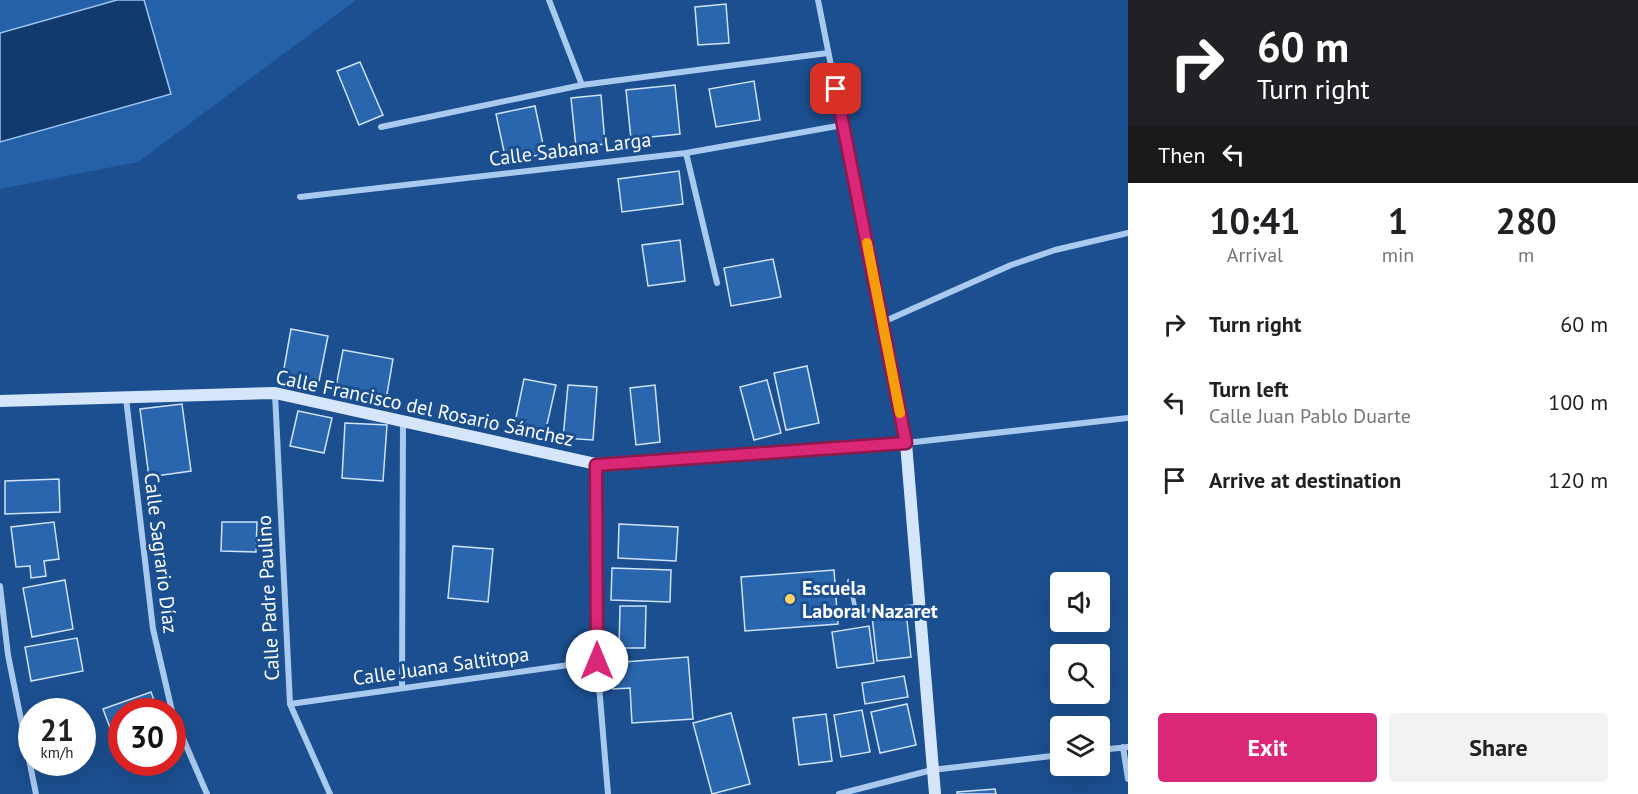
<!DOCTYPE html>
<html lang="en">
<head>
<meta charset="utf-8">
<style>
  body { margin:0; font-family:"PT Sans",sans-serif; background:#f2f2f2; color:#202124; height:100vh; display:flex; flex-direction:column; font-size:22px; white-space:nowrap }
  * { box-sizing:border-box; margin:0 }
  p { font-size:20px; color:#757577 }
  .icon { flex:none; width:33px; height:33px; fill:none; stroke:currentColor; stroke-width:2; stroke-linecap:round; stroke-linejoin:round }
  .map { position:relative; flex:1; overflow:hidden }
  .side { display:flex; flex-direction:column; background:#fff; width:510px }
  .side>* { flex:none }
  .guide { background:#202124; color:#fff; overflow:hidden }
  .buttons { position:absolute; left:1050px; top:572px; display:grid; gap:12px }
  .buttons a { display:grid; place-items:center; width:60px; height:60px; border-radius:6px; background:#fff; box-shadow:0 6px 24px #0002; font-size:30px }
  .speed { position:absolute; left:18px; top:698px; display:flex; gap:12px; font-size:30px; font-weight:700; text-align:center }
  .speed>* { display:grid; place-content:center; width:78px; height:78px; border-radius:50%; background:#fff; box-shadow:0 6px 24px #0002; line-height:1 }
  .speed small { font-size:15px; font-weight:400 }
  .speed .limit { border:9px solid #d22; background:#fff; color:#111 }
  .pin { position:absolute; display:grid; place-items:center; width:51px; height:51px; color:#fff; margin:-26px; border-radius:12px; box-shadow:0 3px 9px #0006 }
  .me { position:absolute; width:66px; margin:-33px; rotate:0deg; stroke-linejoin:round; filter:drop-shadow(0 0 4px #0008) }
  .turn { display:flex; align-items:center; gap:21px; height:126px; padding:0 30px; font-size:27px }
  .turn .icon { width:78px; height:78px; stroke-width:2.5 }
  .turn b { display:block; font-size:42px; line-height:51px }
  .then { display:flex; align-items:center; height:57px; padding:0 30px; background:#0003; gap:12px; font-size:22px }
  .eta { display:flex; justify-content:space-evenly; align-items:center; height:102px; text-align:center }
  .eta b { font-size:36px; font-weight:800; line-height:42px }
  .cta { display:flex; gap:12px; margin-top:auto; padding:12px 30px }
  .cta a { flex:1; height:69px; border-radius:6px; background:#db2777; color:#fff; font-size:24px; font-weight:800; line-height:69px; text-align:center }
  .cta a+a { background:#f2f2f2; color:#202124 }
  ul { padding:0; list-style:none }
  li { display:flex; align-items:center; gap:18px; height:78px; padding:0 30px }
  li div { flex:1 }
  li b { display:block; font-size:22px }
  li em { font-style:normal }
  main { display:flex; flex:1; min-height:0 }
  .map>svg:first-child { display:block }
  .green { fill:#2461a8 }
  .water { fill:#123a6d; stroke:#9cc4f0; stroke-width:1.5 }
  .building { fill:#2a66ad; stroke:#cfe3fa; stroke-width:1.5 }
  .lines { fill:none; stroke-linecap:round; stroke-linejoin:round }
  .lane { stroke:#a9c9ee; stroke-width:4.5 }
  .street { stroke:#a9c9ee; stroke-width:6 }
  .secondary { stroke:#d6e6fa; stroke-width:12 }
  .route-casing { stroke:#8e194d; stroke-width:15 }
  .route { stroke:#db2777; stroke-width:10 }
  .slow { stroke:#f59e0b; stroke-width:10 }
  .poi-dot { fill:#ffd166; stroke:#1b4f8f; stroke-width:2 }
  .labels { text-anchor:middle; stroke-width:6; stroke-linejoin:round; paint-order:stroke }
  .street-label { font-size:20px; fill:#fff; stroke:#1b4f8f }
  .poi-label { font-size:20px; font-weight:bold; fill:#fff; stroke:#1b4f8f; text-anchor:start }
</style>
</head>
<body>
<main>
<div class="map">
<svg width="1128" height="794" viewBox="0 0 1128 794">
  <rect width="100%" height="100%" fill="#1b4f8f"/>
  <path class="green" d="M 0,0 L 356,0 L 138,162 L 0,189 Z"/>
  <path class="water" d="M 117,0 L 144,0 L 171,94 L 0,142 L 0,33 Z"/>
  <path class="building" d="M 726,4 L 729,43 L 698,45 L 695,7 Z
    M 360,62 L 383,115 L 359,125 L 337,71 Z
    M 754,81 L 760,120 L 716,127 L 709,89 Z
    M 675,85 L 680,134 L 631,139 L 626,90 Z
    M 601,95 L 605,144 L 576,147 L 571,98 Z
    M 535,106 L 545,154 L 506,161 L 496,114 Z
    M 679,171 L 683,204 L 622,212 L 618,179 Z
    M 680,240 L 685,281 L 648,286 L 642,245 Z
    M 773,259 L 781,297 L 731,306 L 724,268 Z
    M 291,329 L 328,336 L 319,381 L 283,374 Z
    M 343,350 L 393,359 L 386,400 L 335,392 Z
    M 807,366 L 819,423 L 786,430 L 774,373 Z
    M 524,379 L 556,385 L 545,433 L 514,427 Z
    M 767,380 L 781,433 L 754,440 L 740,387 Z
    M 568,385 L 597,387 L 593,440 L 563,438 Z
    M 655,385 L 660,442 L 636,445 L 630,388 Z
    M 182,404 L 191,471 L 149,477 L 140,409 Z
    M 298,411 L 332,418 L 324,453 L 290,446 Z
    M 345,423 L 387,425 L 383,481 L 342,478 Z
    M 59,479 L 60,512 L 5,514 L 5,481 Z
    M 54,522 L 59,559 L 44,561 L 46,576 L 31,578 L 30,566 L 16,567 L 11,527 Z
    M 222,522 L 257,522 L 256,552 L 221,551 Z
    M 619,524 L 678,527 L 676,561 L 618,558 Z
    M 453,546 L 493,549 L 488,602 L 448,598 Z
    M 612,568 L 671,570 L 670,602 L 611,600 Z
    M 834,570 L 838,624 L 745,631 L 741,577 Z
    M 65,580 L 73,629 L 32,637 L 23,588 Z
    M 620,606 L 646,606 L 645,648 L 619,648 Z
    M 906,612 L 911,657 L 877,661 L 872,616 Z
    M 869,626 L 874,663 L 837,668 L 832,632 Z
    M 77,638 L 83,671 L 31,681 L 25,647 Z
    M 688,657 L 693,719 L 632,723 L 630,688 L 613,689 L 611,663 Z
    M 904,676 L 908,697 L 865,704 L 862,683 Z
    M 151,692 L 158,711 L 122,711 L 122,738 L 115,741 L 103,709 Z
    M 907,704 L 916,745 L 880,753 L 871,712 Z
    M 862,710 L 870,752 L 841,757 L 834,715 Z
    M 731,713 L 750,784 L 712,794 L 693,723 Z
    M 826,714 L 832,761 L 799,765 L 793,718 Z
    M 995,789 L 996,794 L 957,794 L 957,792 Z"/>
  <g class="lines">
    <path class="lane" d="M 849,581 L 855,607 L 861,611 L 919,606"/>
    <path class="street" d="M 549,0 L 582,85
      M 818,0 L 906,443 L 1128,418
      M 381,127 L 582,85 L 828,53
      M 686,153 L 717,283
      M 300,197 L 686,153 L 843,125
      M 883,322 L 1011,265 L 1055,250 L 1128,233
      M 275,393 L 290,704 L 330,794
      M 126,398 L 153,629 L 172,711
      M 596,464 L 597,661 L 608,794
      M 0,586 L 8,655 L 36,794
      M 402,687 L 403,422
      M 290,704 L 597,661
      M 172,713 L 207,794
      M 1123,747 L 1128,779
      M 1100,750 L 1128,747
      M 839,794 L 932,770 L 1060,755"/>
    <path class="secondary" d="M 0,401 L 275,393 L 596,464 L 906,443 L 935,794"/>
  </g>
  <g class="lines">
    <g class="route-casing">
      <path id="route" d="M 597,661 L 596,465 L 906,443 L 836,89"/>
    </g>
    <use href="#route" class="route"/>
    <path class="slow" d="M 867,243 L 900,413"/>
  </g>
  <circle class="poi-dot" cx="790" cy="599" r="6"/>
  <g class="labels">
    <g class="street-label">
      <text transform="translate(570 149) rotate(-7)" y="7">Calle Sabana Larga</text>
      <text transform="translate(425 408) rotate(12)" y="7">Calle Francisco del Rosario Sánchez</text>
      <text transform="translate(161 553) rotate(83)" y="7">Calle Sagrario Díaz</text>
      <text transform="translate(268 598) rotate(-93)" y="7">Calle Padre Paulino</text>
      <text transform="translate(441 666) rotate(-8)" y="7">Calle Juana Saltitopa</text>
    </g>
    <g class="poi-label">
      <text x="802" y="595">Escuela<tspan x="802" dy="23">Laboral Nazaret</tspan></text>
    </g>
  </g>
</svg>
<div class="buttons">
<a><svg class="icon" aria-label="sound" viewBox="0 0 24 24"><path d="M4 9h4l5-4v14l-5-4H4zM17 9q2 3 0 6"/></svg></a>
<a><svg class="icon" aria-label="search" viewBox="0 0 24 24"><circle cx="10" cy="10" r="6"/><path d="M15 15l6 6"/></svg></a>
<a><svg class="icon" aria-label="layers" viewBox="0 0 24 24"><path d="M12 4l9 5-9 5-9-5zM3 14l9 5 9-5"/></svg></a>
</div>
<div class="speed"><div>21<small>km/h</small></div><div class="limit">30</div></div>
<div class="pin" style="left:836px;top:89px;background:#d93025"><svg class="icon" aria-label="arrive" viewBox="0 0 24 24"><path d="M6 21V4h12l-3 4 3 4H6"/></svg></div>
<svg class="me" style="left:597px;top:661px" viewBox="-20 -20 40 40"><circle r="19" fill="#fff"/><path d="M0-13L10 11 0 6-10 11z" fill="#db2777"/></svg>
</div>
<section class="side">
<div class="guide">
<div class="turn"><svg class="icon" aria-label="right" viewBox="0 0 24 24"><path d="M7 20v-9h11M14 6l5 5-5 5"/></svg><div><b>60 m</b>Turn right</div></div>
<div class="then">Then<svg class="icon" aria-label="left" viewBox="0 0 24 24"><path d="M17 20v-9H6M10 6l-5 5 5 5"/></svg></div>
</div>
<div class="eta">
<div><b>10:41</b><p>Arrival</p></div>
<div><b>1</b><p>min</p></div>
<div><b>280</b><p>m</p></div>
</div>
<ul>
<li><svg class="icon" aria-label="right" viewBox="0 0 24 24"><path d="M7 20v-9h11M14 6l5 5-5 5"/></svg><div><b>Turn right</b></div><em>60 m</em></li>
<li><svg class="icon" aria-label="left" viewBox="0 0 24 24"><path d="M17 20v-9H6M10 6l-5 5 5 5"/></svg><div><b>Turn left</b><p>Calle Juan Pablo Duarte</p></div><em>100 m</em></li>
<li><svg class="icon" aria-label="arrive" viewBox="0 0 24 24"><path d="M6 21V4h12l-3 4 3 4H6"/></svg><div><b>Arrive at destination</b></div><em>120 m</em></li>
</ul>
<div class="cta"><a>Exit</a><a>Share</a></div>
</section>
</main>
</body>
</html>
